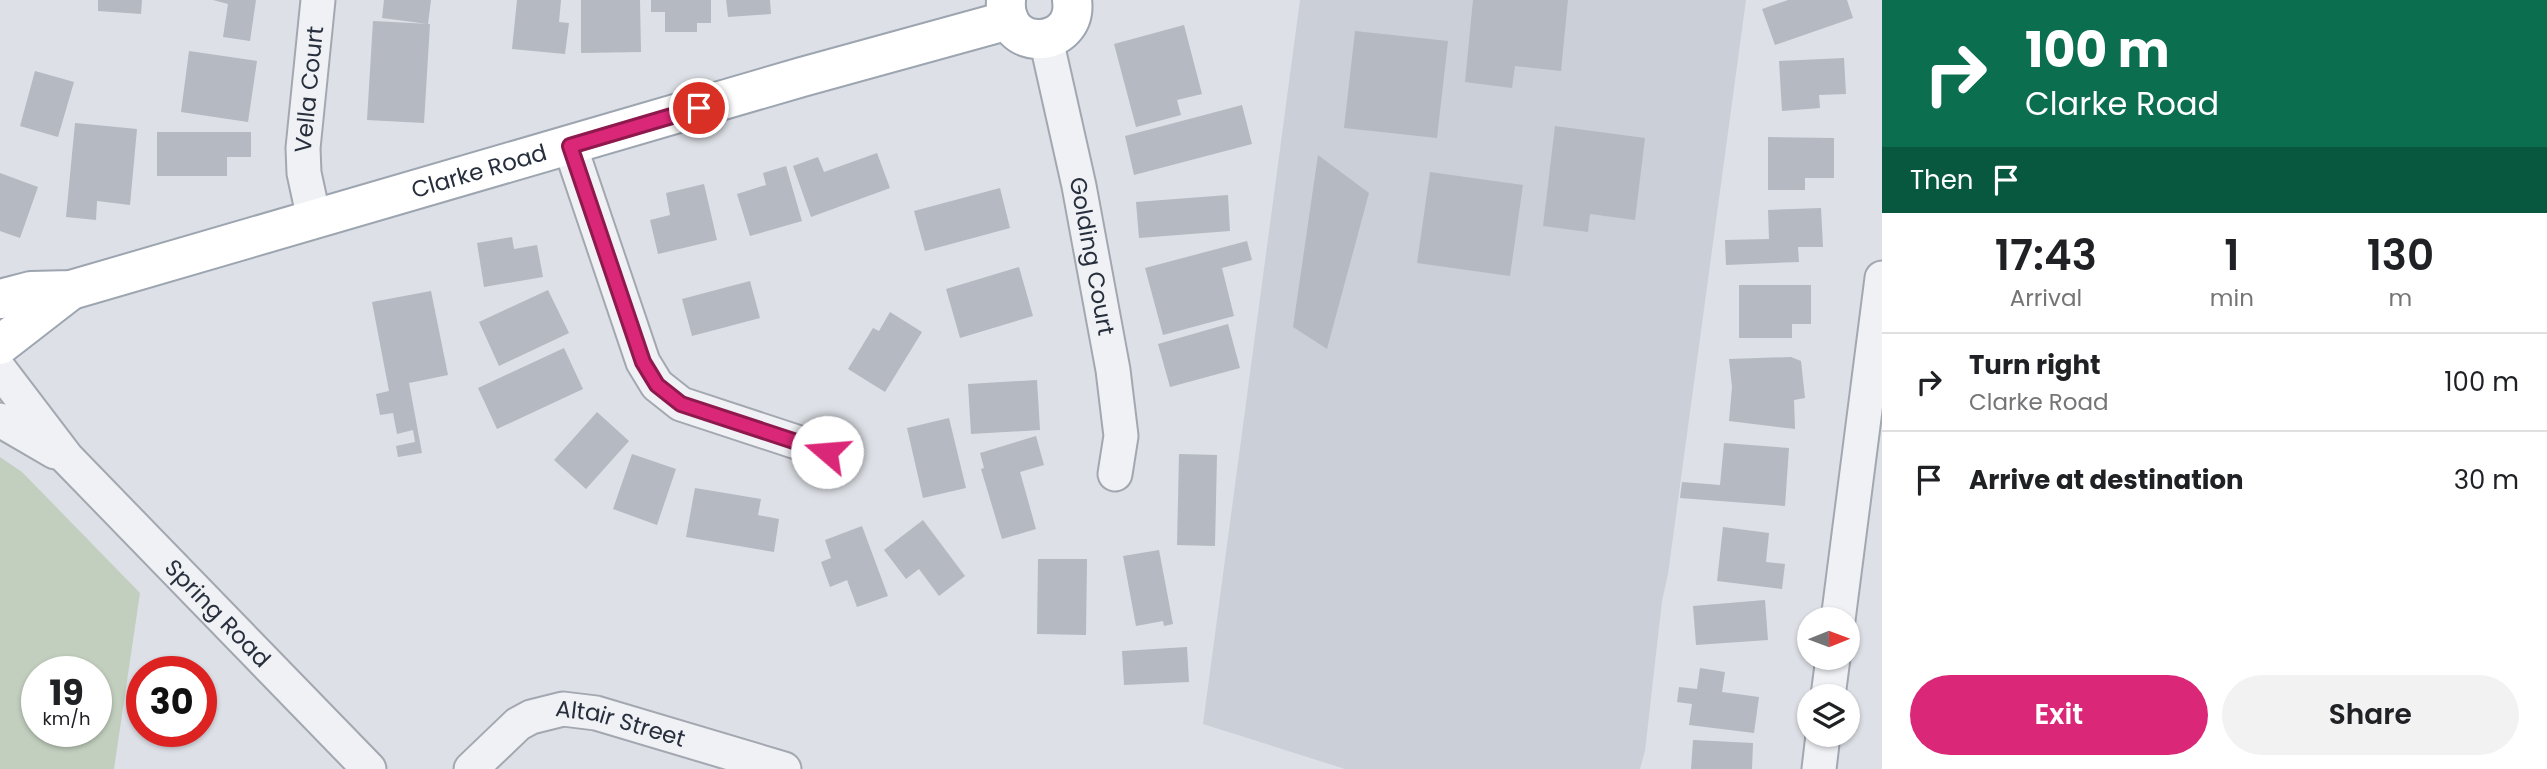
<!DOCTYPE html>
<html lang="en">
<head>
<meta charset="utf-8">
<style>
  body { margin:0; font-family:Poppins,sans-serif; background:#f2f2f2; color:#202124; height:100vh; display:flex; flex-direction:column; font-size:26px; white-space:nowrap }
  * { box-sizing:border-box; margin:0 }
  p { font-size:23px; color:#757577 }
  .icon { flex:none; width:38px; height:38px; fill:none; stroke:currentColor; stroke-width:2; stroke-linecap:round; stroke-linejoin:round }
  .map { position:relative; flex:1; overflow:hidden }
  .drawer { display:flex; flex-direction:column; background:#fff; width:665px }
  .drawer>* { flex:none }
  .guide { background:#0b6e4f; color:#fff; overflow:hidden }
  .needle { width:46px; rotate:89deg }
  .fabs { position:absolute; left:1797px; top:607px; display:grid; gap:14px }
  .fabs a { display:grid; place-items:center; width:63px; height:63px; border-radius:50%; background:#fff; box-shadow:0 2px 5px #0004; font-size:35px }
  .speed { position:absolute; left:21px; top:656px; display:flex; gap:14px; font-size:35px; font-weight:700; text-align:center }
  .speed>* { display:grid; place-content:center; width:91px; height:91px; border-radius:50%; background:#fff; box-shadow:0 2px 5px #0004; line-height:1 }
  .speed small { font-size:18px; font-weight:400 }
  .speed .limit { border:10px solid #d22; background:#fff; color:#111 }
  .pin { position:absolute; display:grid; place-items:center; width:60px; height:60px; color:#fff; margin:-30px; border:4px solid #fff; border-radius:50%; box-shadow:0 2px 7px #0007 }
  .me { position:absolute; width:77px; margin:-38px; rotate:288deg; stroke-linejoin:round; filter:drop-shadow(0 0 5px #0008) }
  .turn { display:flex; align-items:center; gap:24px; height:147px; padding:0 28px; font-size:32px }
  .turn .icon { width:91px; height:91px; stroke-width:2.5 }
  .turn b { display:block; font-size:49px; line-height:60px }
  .then { display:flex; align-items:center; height:66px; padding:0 28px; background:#0003; gap:14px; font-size:26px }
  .eta { display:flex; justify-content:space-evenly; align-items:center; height:119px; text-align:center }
  .eta b { font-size:42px; font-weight:600; line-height:49px }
  .button { display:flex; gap:14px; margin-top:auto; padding:14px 28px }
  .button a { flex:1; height:80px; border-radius:42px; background:#db2777; color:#fff; font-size:28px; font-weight:600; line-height:80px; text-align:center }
  .button a+a { background:#f2f2f2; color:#202124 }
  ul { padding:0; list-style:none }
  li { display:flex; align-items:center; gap:21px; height:98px; padding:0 28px; border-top:2px solid #e0e0e0 }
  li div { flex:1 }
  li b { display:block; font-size:26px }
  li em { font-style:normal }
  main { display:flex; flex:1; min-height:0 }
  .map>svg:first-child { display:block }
  .built { fill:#cbcfd8 }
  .green { fill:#c2cfbe; fill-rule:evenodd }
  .building { fill:#b4b9c2 }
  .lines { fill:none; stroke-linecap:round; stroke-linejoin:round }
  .minor-casing { stroke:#a3a7b0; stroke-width:37 }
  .major-casing { stroke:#9da5b1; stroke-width:42 }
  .minor { stroke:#eff1f5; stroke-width:33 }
  .major { stroke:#fff; stroke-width:38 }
  .route-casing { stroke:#8e194d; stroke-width:18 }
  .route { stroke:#db2777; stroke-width:12 }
  .labels { text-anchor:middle; stroke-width:5; stroke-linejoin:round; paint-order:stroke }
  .street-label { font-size:23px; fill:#272e3c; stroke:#eceff4 }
</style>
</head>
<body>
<main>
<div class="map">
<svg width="1882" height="769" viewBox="0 0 1882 769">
  <rect width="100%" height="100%" fill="#dde0e6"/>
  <path class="built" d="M 1300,0 L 1746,0 L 1668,574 L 1662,601 L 1645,751 L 1640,769 L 1345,769 L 1203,724 Z"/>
  <path class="green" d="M 0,457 L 22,472 L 140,593 L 114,769 L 0,769 ZM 37,672 L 96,672 L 96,732 L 37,732 Z"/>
  <path class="building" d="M 98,0 L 142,0 L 141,14 L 98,11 Z
    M 213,0 L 256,0 L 250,41 L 223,37 L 228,4 Z
    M 384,0 L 431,0 L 428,24 L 382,18 Z
    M 517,0 L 561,0 L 559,22 L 569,23 L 565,54 L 512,49 Z
    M 581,0 L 640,0 L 641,52 L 581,53 Z
    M 651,0 L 711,0 L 711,23 L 697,23 L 697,32 L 665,32 L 665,12 L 651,12 Z
    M 726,0 L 770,0 L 771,14 L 728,17 Z
    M 1473,0 L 1568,0 L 1561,71 L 1515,66 L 1512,88 L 1465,82 Z
    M 1788,0 L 1847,0 L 1853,18 L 1775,45 L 1762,9 Z
    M 373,21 L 430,24 L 424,123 L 367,120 Z
    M 1184,25 L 1202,94 L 1177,100 L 1181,115 L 1136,127 L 1114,44 Z
    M 1355,31 L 1448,41 L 1437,138 L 1344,128 Z
    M 189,51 L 257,61 L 248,122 L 181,112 Z
    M 1844,58 L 1846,94 L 1819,95 L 1820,108 L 1782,111 L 1779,61 Z
    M 35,71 L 74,82 L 58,137 L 20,126 Z
    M 1242,105 L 1252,144 L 1134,175 L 1125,136 Z
    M 75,123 L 137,129 L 130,205 L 97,201 L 96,220 L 66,217 Z
    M 1555,126 L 1645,138 L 1635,220 L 1590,214 L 1588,232 L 1543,226 Z
    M 157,132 L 251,132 L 251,157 L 227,157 L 227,176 L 157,176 Z
    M 1768,137 L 1834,138 L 1834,178 L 1805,178 L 1805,190 L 1768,190 Z
    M 877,153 L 890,188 L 811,217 L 793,166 L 818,157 L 824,172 Z
    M 1318,155 L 1369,193 L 1327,349 L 1293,327 Z
    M 786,166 L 802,221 L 750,236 L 737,194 L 766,185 L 763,173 Z
    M 1430,172 L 1523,185 L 1510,276 L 1417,263 Z
    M 0,173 L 38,187 L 20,238 L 0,231 Z
    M 704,184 L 717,240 L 658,254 L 650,220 L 670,215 L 666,193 Z
    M 1000,188 L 1010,228 L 925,251 L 914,211 Z
    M 1228,195 L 1230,231 L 1139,238 L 1136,202 Z
    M 1821,208 L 1823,247 L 1798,247 L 1799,262 L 1726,265 L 1725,240 L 1769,239 L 1768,210 Z
    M 512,237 L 514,249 L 537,245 L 543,277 L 484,287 L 477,243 Z
    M 1247,241 L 1252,260 L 1222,268 L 1234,316 L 1163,335 L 1145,268 Z
    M 1019,267 L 1033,316 L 960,338 L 946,289 Z
    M 750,281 L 760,318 L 692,336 L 682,299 Z
    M 1739,285 L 1811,285 L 1811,324 L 1792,324 L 1792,338 L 1739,338 Z
    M 548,290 L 569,333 L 499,366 L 479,322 Z
    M 431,291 L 448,375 L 409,383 L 422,453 L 398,457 L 396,446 L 415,442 L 413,430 L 397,434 L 393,413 L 380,415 L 376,394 L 389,391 L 372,302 Z
    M 890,312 L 922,332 L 885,392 L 848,369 L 873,328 L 879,331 Z
    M 1228,324 L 1240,368 L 1170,387 L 1158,344 Z
    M 564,348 L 583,389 L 497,429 L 478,388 Z
    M 1791,357 L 1801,361 L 1805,398 L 1794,400 L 1795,429 L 1729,421 L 1732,387 L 1729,359 Z
    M 1037,380 L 1040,430 L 971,434 L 968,384 Z
    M 597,412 L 629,441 L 586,489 L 554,460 Z
    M 949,418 L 966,488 L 923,498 L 907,428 Z
    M 1036,436 L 1044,465 L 1020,472 L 1036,529 L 1002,539 L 981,469 L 984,468 L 980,453 Z
    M 1724,443 L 1789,448 L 1785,506 L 1680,498 L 1682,482 L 1720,485 Z
    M 632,454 L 676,469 L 657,525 L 613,509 Z
    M 1179,454 L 1217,455 L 1215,546 L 1177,545 Z
    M 695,488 L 761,499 L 758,515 L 779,519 L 774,552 L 686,537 Z
    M 923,520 L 965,576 L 939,596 L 919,569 L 906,579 L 884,550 Z
    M 862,526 L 888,596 L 857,607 L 847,580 L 830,587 L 821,562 L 831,558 L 825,540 Z
    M 1723,527 L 1769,533 L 1766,562 L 1785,564 L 1782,589 L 1717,581 Z
    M 1159,550 L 1173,624 L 1164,626 L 1163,621 L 1136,626 L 1123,556 Z
    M 1038,559 L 1087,559 L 1086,635 L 1037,634 Z
    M 1765,600 L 1768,640 L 1696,645 L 1693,606 Z
    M 1187,647 L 1189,682 L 1124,685 L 1122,651 Z
    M 1700,668 L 1725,672 L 1722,692 L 1759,697 L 1754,733 L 1689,725 L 1692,704 L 1677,702 L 1679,687 L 1697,689 Z
    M 1693,740 L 1753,743 L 1752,769 L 1691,769 Z"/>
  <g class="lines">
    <g class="minor-casing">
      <g id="minor">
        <path id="s1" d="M 1046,39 L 1079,186 L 1113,370 L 1121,436 L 1115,474"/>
        <path d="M 570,146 L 643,362 L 657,385 L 681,404 L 827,452"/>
        <path id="s2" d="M 314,219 L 304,173 L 303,148 L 318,0"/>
        <path id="s3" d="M 0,370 L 67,458 L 369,769"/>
        <path d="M 0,420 L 55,452"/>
        <path d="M 1838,620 L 1882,278"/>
        <path d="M 1828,696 L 1833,658"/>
        <path id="s4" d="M 471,769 L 518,724 L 531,717 L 563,709 L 596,713 L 784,769"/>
        <path d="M 1819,769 L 1823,735"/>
      </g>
    </g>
    <g class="major-casing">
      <g id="major">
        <path d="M 1006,0 C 1002,55 1079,49 1072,0"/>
        <path id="s5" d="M 0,299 L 31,291 L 71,290 L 802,77 L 1009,20"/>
        <path d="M 0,345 L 71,290"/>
      </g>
    </g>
    <use href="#minor" class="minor"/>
    <use href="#major" class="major"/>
  </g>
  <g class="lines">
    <g class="route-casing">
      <path id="route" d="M 699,108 L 570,146 L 643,362 L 657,385 L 681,404 L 827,452"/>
    </g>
    <use href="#route" class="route"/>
  </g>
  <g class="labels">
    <g class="street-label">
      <text dy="8" stroke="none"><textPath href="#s2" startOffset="131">Vella Court</textPath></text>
      <text dy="8" stroke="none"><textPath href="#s5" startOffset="497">Clarke Road</textPath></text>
      <text dy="8" stroke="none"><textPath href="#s1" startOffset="222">Golding Court</textPath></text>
      <text dy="8" stroke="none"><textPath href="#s3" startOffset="327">Spring Road</textPath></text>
      <text dy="8" stroke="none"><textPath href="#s4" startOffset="172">Altair Street</textPath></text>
    </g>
  </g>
</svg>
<div class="fabs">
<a><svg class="needle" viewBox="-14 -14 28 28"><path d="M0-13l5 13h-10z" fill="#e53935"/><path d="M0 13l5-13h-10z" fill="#757577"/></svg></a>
<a><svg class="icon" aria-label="layers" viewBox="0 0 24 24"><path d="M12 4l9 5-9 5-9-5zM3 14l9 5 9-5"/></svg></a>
</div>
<div class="speed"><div>19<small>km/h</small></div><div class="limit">30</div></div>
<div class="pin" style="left:699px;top:108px;background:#d93025"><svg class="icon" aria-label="arrive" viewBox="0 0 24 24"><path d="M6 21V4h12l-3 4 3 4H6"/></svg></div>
<svg class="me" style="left:827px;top:452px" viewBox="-20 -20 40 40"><circle r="19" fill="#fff"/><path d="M0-13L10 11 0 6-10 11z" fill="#db2777"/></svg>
</div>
<section class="drawer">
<div class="guide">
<div class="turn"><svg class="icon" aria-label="right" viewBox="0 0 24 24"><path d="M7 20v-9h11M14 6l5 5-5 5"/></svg><div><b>100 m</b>Clarke Road</div></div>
<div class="then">Then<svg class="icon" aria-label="arrive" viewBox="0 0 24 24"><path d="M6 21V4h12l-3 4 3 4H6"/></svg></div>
</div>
<div class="eta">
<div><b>17:43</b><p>Arrival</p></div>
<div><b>1</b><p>min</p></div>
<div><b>130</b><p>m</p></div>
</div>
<ul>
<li><svg class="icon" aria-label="right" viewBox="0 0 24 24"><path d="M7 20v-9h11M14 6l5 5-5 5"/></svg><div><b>Turn right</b><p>Clarke Road</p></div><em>100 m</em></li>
<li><svg class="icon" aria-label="arrive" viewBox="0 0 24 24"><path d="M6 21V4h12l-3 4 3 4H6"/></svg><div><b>Arrive at destination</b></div><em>30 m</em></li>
</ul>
<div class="button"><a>Exit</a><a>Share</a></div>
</section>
</main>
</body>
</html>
